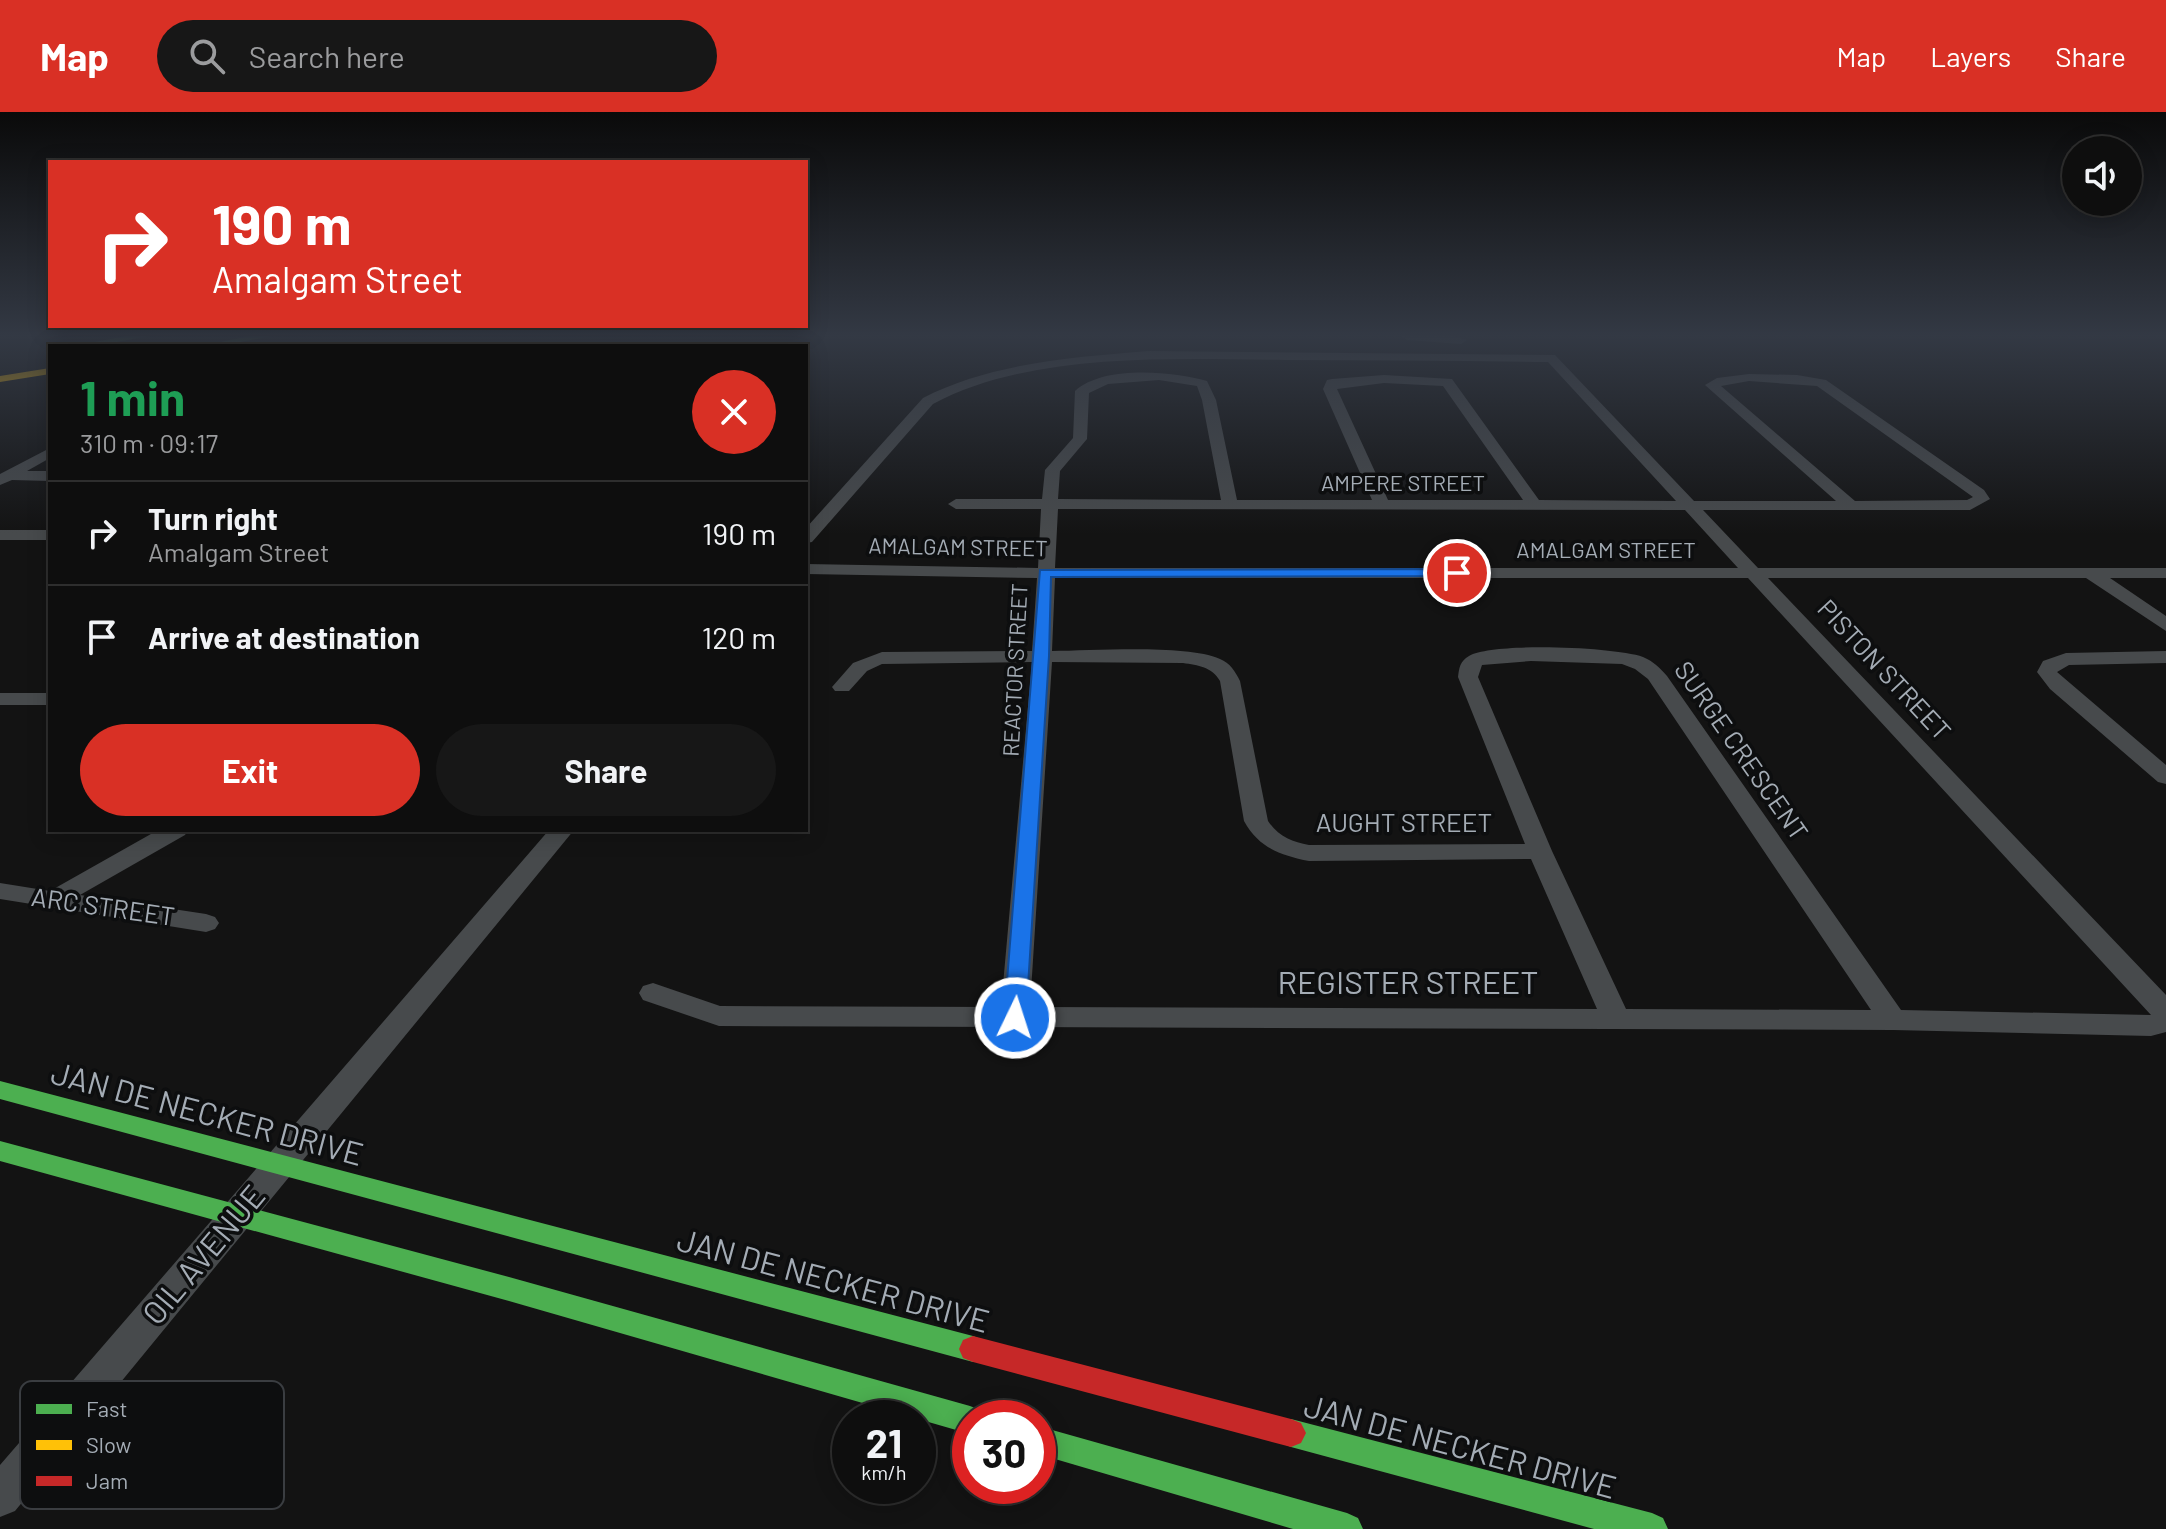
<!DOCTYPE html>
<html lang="en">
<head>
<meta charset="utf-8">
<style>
  body { margin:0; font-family:Barlow,sans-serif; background:#171717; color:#f1f3f6; height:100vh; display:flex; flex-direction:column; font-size:30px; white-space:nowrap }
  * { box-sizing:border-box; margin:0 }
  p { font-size:26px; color:#9b9c9e }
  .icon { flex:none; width:44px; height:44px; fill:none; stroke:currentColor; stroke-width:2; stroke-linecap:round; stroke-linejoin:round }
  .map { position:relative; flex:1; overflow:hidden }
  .side { position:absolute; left:48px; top:232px; width:760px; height:488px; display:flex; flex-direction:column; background:#0e0e0e; border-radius:0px; box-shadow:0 4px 20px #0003,0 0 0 2px #2e2e2e }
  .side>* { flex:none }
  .top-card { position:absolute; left:48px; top:48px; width:760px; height:168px; border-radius:0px; box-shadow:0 4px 20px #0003,0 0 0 2px #2e2e2e; background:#d93025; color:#fff; overflow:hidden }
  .fabs { position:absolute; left:2062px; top:24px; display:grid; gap:16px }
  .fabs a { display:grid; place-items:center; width:80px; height:80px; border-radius:50%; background:#0e0e0e; box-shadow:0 4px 20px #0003,0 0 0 2px #2e2e2e; font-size:40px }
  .speed { position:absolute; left:832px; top:1288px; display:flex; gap:16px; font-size:40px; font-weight:700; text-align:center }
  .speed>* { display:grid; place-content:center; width:104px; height:104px; border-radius:50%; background:#0e0e0e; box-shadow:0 4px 20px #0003,0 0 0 2px #2e2e2e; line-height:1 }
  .speed small { font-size:20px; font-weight:400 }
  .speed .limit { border:12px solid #d22; background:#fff; color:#111 }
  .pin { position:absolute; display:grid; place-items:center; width:68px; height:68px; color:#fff; margin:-34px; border:4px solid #fff; border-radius:50%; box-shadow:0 2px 8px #0007 }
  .me { position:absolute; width:88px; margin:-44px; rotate:4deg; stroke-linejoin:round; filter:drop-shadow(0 0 6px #0008) }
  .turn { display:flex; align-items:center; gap:28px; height:168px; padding:0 32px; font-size:36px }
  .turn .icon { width:104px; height:104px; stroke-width:2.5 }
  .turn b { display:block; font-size:56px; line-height:68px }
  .round { display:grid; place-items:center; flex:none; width:84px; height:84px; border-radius:42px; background:#171717 }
  .headline { display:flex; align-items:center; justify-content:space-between; height:136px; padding:0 32px }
  h1 { font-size:48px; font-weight:700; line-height:60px; color:#1e9e55 }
  .action { display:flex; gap:16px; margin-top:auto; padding:16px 32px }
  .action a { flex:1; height:92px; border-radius:48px; background:#d93025; color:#fff; font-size:32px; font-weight:700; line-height:92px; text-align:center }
  .action a+a { background:#171717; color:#f1f3f6 }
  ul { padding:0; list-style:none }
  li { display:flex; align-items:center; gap:24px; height:104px; padding:0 32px; border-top:2px solid #2e2e2e }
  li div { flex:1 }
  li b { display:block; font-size:30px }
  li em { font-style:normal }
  header { display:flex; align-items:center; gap:48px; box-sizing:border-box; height:112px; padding:0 40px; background:#d93025; color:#fff }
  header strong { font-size:38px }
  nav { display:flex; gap:44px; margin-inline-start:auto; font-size:28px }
  .search { width:560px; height:72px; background:#171717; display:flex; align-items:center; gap:20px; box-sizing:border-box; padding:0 28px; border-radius:44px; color:#9b9c9e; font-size:30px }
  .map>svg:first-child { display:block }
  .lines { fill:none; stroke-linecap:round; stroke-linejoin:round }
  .street { fill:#474a4c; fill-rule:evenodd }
  .fast { fill:#4caf50; fill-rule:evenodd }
  .slow { fill:#ffc107; fill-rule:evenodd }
  .jam { fill:#c62828; fill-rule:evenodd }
  .route { fill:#1a73e8; stroke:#114b97; stroke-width:2 }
  .labels { text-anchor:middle; stroke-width:7; stroke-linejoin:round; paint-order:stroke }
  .far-street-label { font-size:22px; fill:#a4acb5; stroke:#0d0e0f }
  .street-label { font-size:26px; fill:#a4acb5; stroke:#0d0e0f }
  .near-street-label { font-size:32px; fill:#a4acb5; stroke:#0d0e0f }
  .key { fill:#0d0e0f; stroke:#3a3d41; stroke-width:2 }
  .key-label { font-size:22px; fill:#a4acb5 }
</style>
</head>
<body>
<header>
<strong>Map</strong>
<div class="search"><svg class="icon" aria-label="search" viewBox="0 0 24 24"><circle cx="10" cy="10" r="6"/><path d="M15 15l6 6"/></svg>Search here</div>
<nav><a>Map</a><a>Layers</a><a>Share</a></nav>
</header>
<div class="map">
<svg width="2166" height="1417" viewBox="0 0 2166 1417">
  <rect width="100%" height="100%" fill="#131313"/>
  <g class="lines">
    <path class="street" d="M 1401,224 L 1454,224 L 1467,228 L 1461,232 L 1407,228 Z
      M 1149,239 L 1555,243 L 1694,389 L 1836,389 L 1705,273 L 1717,266 L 1749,262 L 1797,263 L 1826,268 L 1984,378 L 1990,387 L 1970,398 L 1703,398 L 1758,456 L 2166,456 L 2166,466 L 2110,466 L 2166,504 L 2166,519 L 2086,466 L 1768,466 L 2166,883 L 2166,920 L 2151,924 L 1893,918 L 719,914 L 643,888 L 639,881 L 643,874 L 653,871 L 720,894 L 1001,895 L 1032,550 L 882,552 L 867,559 L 849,579 L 835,579 L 832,575 L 853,551 L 882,540 L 1032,539 L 1037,466 L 806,462 L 806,452 L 1038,456 L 1041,397 L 956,397 L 948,392 L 956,387 L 1042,387 L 1045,358 L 1073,326 L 1075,279 C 1103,253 1172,259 1207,269 L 1216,288 L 1237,388 L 1372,388 L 1323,277 L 1327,268 L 1332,267 L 1384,263 L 1452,267 L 1539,388 L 1676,389 L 1548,250 C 1460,249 1373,248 1286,248 C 1176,247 1032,239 933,292 L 812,430 L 806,431 L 806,416 L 923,286 C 990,251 1075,245 1149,239 ZM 1159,268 L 1197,274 L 1202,288 L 1221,388 L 1058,387 L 1060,359 L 1087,327 L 1089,281 L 1108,272 ZM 1749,269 L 1817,274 L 1973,385 L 1967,388 L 1855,389 L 1721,274 ZM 1384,271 L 1443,274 L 1523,388 L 1388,388 L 1337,277 ZM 1058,397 L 1685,398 L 1738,456 L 1055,456 ZM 1055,466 L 1748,466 L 2151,903 L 1901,898 L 1667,564 C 1660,556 1653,549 1643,545 C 1614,535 1494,530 1469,544 C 1460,549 1459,556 1458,565 L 1525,732 L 1309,733 C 1292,730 1278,724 1268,709 L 1240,569 C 1235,559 1230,551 1220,547 C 1185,532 1093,539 1052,539 ZM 1531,549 L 1622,552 L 1635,557 L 1648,567 L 1871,898 L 1626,897 L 1552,739 L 1478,565 L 1482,553 ZM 1052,550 L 1183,551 C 1198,553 1212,555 1220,569 L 1244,709 C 1259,736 1280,743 1309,749 L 1531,747 L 1597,897 L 1030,895 Z
      M 50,336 L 50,346 L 27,359 L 50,359 L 50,369 L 12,368 L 0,373 L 0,362 Z
      M 0,418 L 50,418 L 50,428 L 0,428 Z
      M 2166,539 L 2166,551 L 2069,553 L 2057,560 L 2166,653 L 2166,672 L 2158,670 L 2050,577 L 2037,560 L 2043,549 L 2066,541 Z
      M 0,581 L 50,581 L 50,593 L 0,593 Z
      M 158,718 L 188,718 L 185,723 L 80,783 L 206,802 L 215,805 L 219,811 L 215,817 L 206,820 L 0,787 L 0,771 L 50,779 Z
      M 549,718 L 574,718 L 15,1399 L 0,1405 L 0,1353 Z"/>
    <path class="fast" d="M 127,224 L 148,224 L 96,234 L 73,234 Z
      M 251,224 L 271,224 L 221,234 L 199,234 Z
      M 0,969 L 973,1224 L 983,1228 L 987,1237 L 983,1246 L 973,1250 L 0,987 Z
      M 0,1029 L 509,1165 L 970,1294 L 980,1298 L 984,1306 L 970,1306 L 970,1322 L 509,1189 L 0,1049 Z
      M 1291,1307 L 1652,1401 L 1663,1406 L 1668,1417 L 1594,1417 L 1291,1335 L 1281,1331 L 1276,1321 L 1281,1311 Z
      M 1038,1314 L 1347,1401 L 1358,1406 L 1363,1417 L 1293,1417 L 1038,1342 Z"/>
    <path class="slow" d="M 50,256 L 50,262 L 0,270 L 0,264 Z"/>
    <path class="jam" d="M 973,1224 L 1291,1307 L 1301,1311 L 1306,1321 L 1301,1331 L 1291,1335 L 973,1250 L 963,1246 L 959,1237 L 963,1228 Z"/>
  </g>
  <linearGradient id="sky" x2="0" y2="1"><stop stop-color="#0a0a0a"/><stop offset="0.53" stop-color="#333944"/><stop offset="1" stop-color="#333944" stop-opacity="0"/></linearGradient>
  <rect width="2166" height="422" fill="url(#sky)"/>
  <path class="route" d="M 1457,457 L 1462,458 L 1462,464 L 1051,465 L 1049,544 L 1026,906 L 1023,912 L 1007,912 L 1004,906 L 1040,458 Z"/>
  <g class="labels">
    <g class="far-street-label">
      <text x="1403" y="379">AMPERE STREET</text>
      <text transform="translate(958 435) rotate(1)" y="8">AMALGAM STREET</text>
      <text x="1606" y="446">AMALGAM STREET</text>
      <text transform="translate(1015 558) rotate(-87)" y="8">REACTOR STREET</text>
    </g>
    <g class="street-label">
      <text transform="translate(1884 558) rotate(47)" y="9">PISTON STREET</text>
      <text transform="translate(1741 639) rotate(55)" y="9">SURGE CRESCENT</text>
      <text x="1404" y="720">AUGHT STREET</text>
      <text transform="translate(103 795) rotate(8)" y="9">ARC STREET</text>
    </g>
    <g class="near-street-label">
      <text x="1408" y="882">REGISTER STREET</text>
      <text transform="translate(207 1002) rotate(15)" y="11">JAN DE NECKER DRIVE</text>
      <text transform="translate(204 1143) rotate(-50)" y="11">OIL AVENUE</text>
      <text transform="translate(833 1169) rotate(15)" y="11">JAN DE NECKER DRIVE</text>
      <text transform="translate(1460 1335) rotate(15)" y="11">JAN DE NECKER DRIVE</text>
    </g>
  </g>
  <rect x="20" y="1269" width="264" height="128" rx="12" class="key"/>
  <rect x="36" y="1292" width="36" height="10" fill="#4caf50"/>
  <rect x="36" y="1328" width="36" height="10" fill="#ffc107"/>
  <rect x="36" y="1364" width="36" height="10" fill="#c62828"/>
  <g class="key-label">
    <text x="86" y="1305">Fast</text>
    <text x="86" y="1341">Slow</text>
    <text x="86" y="1377">Jam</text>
  </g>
</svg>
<div class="fabs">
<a><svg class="icon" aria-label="sound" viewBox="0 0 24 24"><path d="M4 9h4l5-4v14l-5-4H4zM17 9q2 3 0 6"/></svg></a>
</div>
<div class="speed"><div>21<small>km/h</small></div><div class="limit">30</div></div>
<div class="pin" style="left:1457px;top:461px;background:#d93025"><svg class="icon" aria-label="arrive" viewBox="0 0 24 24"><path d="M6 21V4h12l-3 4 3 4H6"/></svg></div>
<svg class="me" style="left:1015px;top:906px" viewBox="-20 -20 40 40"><circle r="17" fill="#1a73e8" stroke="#fff" stroke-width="3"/><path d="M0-11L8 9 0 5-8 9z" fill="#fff"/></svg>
<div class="top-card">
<div class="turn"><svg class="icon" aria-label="right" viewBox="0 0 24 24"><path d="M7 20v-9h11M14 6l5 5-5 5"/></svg><div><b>190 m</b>Amalgam Street</div></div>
</div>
<section class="side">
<div class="headline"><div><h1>1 min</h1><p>310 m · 09:17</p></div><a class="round" style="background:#d93025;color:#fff"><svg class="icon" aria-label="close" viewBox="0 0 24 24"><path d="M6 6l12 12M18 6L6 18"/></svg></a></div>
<ul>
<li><svg class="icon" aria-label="right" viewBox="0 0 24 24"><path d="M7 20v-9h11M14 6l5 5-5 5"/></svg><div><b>Turn right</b><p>Amalgam Street</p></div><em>190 m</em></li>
<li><svg class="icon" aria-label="arrive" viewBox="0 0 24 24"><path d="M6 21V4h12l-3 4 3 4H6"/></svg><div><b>Arrive at destination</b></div><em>120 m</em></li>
</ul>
<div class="action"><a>Exit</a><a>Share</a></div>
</section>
</div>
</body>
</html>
